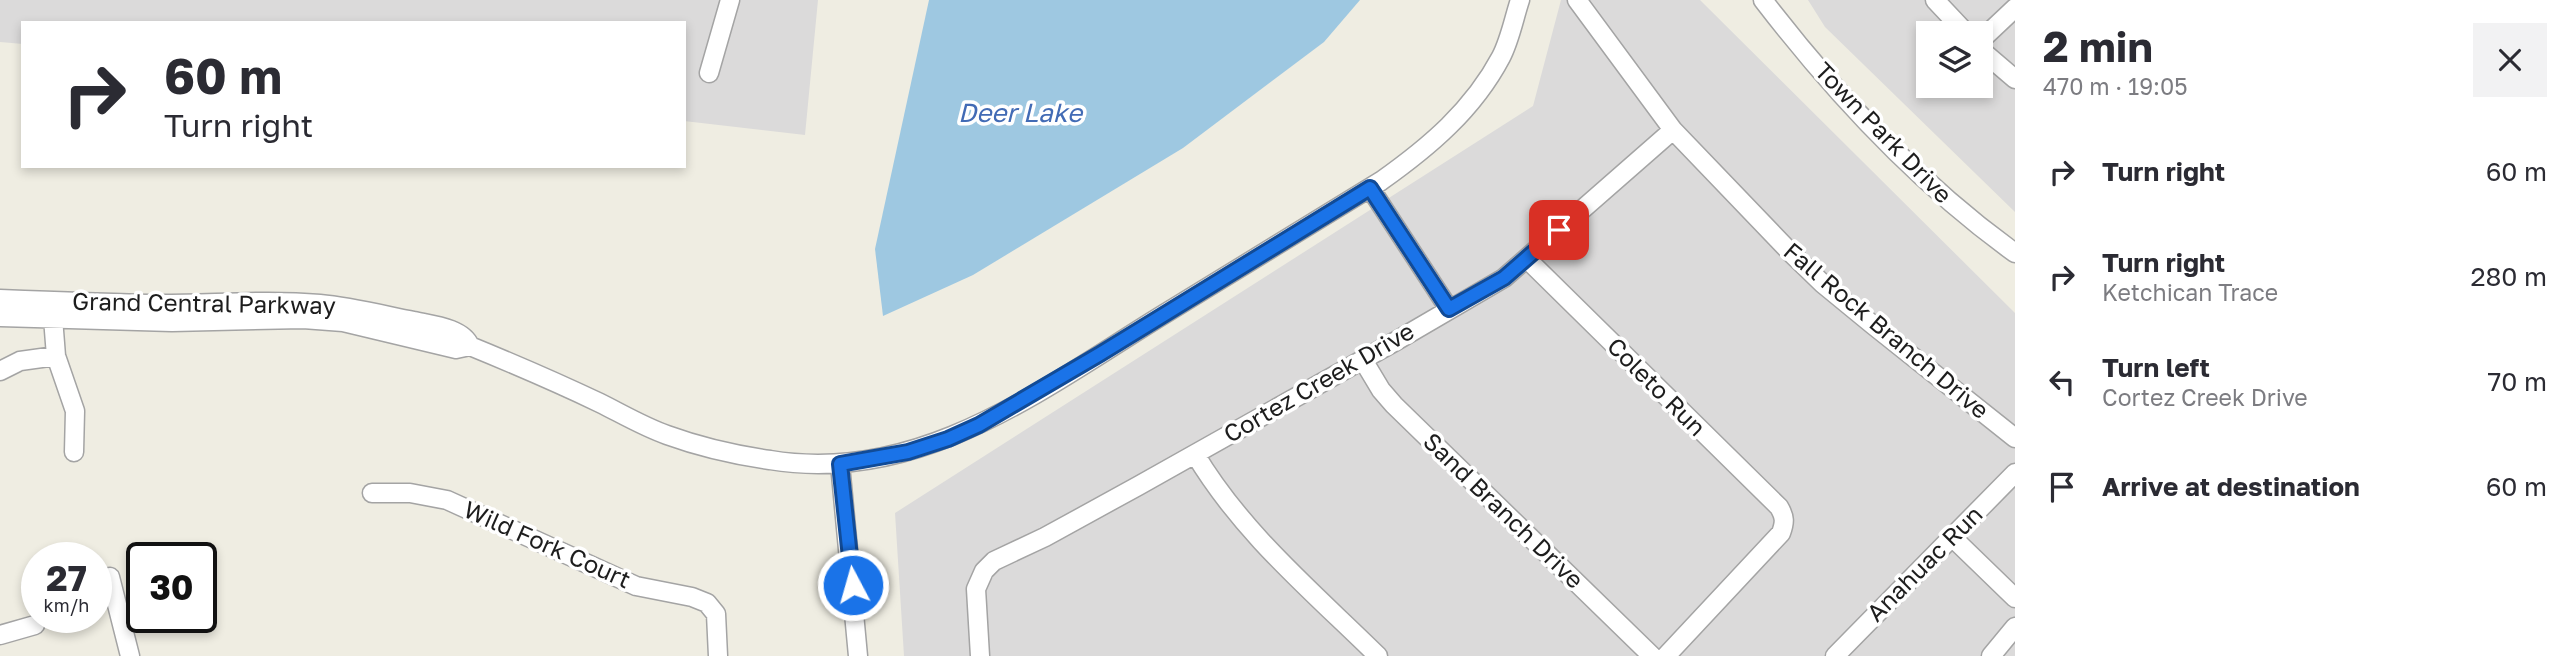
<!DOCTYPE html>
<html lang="en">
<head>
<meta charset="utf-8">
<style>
  body { margin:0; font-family:"Golos Text",sans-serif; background:#f2f2f3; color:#2b2b33; height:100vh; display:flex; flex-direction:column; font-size:26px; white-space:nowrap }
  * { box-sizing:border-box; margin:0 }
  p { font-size:23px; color:#7c7c81 }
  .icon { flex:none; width:38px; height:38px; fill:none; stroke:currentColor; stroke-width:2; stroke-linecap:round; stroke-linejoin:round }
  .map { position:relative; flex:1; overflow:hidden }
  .drawer { display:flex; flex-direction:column; background:#fff; width:560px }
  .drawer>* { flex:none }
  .banner { position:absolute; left:21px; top:21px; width:665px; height:147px; border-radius:0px; box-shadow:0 4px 10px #0003; background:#fff; color:#2b2b33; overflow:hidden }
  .controls { position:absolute; left:1916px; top:21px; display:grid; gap:14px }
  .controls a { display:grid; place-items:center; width:77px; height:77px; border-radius:0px; background:#fff; box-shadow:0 4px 10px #0003; font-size:35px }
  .speed { position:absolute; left:21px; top:542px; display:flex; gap:14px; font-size:35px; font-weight:700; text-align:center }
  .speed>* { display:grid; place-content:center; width:91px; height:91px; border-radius:50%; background:#fff; box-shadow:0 4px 10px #0003; line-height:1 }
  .speed small { font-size:18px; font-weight:400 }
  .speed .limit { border:4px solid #111; border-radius:10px; background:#fff; color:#111 }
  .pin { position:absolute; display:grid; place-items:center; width:60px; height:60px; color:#fff; margin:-30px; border-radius:14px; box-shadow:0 4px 10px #0006 }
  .me { position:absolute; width:77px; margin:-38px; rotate:354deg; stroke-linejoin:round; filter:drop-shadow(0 0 5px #0008) }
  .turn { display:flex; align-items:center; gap:24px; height:147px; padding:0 28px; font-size:32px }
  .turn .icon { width:91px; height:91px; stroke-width:2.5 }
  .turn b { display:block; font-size:49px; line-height:60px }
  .round { display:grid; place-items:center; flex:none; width:74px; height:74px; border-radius:0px; background:#f2f2f3 }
  .summary { display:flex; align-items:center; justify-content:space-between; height:119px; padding:0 28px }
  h1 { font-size:42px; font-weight:700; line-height:52px }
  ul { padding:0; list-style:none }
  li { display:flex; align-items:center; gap:21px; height:105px; padding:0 28px }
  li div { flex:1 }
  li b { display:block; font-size:26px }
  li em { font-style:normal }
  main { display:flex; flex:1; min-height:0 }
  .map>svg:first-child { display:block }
  .residential { fill:#dbdada; fill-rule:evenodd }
  .water { fill:#9ec8e1 }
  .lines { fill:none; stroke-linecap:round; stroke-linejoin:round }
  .minor-casing { stroke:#a4a4a4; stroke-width:21 }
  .minor { stroke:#fff; stroke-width:18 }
  .route-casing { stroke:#114b97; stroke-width:18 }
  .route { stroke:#1a73e8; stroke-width:12 }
  .labels { text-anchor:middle; stroke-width:7; stroke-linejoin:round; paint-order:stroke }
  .street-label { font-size:24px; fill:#1d1d1d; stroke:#fff }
  .water-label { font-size:26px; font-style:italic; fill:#426bb5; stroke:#fff }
</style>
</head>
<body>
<main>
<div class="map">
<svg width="2015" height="656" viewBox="0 0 2015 656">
  <rect width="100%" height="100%" fill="#efede2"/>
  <path class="residential" d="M 0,0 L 818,0 L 805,135 L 684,121 L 684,23 L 23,23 L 23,44 L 0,42 Z
    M 1561,0 L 1700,0 L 2015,313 L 2015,656 L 904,656 L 895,513 L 1533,106 Z
    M 1808,0 L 2015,0 L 2015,212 L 1825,27 ZM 1928,33 L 1981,33 L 1981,86 L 1928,86 Z"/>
  <path class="water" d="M 929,0 L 1360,0 L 1324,42 L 1183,148 L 973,275 L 883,316 L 875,249 Z"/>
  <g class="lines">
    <g class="minor-casing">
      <path id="minor" d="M 1577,0 L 1673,130 L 1791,253 L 1823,284 L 1873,325 L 2015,438
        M 1763,0 C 1836,95 1918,183 2015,253
        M 1935,0 L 1966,33
        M 1981,40 L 2015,8
        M 1981,50 L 2015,79
        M 709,73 L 730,0
        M 1370,188 L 1449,309
        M 1527,259 L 1779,507 C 1785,517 1785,522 1781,533 L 1666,656
        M 0,299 C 50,301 100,303 149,304 C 206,305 263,299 320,304 C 352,307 383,315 414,321 C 432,325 463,328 470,346
        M 0,317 L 172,322 L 303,319 L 343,322 L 456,349 L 470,346
        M 470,346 C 514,364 558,383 600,403 C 622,414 644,427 667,435 C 700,447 735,455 770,460 C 919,485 1041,390 1161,316 C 1234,271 1308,226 1381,181 C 1429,147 1473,110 1501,57 C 1510,40 1514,18 1520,0
        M 56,356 L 75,411 L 74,452
        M 1363,360 L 1381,390 L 1394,405 L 1652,656
        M 0,371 L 20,361 L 56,356 L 53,318
        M 1195,454 C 1242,533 1313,592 1378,656
        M 840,464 L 858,656
        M 372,493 L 410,493 L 447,500 L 636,586 L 692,597 L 707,603 L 716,614 L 718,656
        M 1952,537 L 2015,598
        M 110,577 L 130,656
        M 0,635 L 35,625
        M 980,656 L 976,589 L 984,571 L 994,561 L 1045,537 L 1138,486 L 1396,341 L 1504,278 L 1673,130
        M 1835,656 L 2015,473
        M 1991,656 L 2015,627"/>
    </g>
    <use href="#minor" class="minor"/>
  </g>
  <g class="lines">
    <g class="route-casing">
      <path id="route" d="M 853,585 L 840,464 L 908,452 L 948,439 L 979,425 L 1100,354 L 1370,188 L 1449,309 L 1504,278 L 1559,230"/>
    </g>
    <use href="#route" class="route"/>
  </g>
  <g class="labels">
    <g class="street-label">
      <text transform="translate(1883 133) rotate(46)" y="8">Town Park Drive</text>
      <text transform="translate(204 304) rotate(1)" y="8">Grand Central Parkway</text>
      <text transform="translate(1886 331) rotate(40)" y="8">Fall Rock Branch Drive</text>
      <text transform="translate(1319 383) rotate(-30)" y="8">Cortez Creek Drive</text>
      <text transform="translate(1656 387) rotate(45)" y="8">Coleto Run</text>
      <text transform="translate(1503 511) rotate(44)" y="8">Sand Branch Drive</text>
      <text transform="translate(547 545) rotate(24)" y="8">Wild Fork Court</text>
      <text transform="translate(1925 564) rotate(-45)" y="8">Anahuac Run</text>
    </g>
    <g class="water-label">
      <text x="1020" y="122">Deer Lake</text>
    </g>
  </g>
</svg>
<div class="controls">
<a><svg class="icon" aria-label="layers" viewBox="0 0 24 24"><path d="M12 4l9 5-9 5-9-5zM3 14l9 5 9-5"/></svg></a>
</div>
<div class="speed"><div>27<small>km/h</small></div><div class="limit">30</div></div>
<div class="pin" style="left:1559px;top:230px;background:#d93025"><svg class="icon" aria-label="arrive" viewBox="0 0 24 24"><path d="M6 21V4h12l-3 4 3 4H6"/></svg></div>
<svg class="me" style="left:853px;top:585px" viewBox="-20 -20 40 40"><circle r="17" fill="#1a73e8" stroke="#fff" stroke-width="3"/><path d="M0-11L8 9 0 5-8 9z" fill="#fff"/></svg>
<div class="banner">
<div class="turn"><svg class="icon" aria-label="right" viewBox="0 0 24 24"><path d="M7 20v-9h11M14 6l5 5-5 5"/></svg><div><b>60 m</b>Turn right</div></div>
</div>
</div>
<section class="drawer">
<div class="summary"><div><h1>2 min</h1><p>470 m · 19:05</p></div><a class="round"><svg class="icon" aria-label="close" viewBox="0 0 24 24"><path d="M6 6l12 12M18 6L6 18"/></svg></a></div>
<ul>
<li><svg class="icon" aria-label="right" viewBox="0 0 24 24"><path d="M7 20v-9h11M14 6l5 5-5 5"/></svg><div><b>Turn right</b></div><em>60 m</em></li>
<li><svg class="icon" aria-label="right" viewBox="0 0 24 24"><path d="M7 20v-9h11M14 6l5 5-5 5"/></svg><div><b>Turn right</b><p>Ketchican Trace</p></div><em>280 m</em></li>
<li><svg class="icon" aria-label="left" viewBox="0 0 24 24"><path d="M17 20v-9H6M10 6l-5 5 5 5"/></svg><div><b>Turn left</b><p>Cortez Creek Drive</p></div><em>70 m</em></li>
<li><svg class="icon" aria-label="arrive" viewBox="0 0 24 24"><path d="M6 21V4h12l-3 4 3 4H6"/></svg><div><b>Arrive at destination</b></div><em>60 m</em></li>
</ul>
</section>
</main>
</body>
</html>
